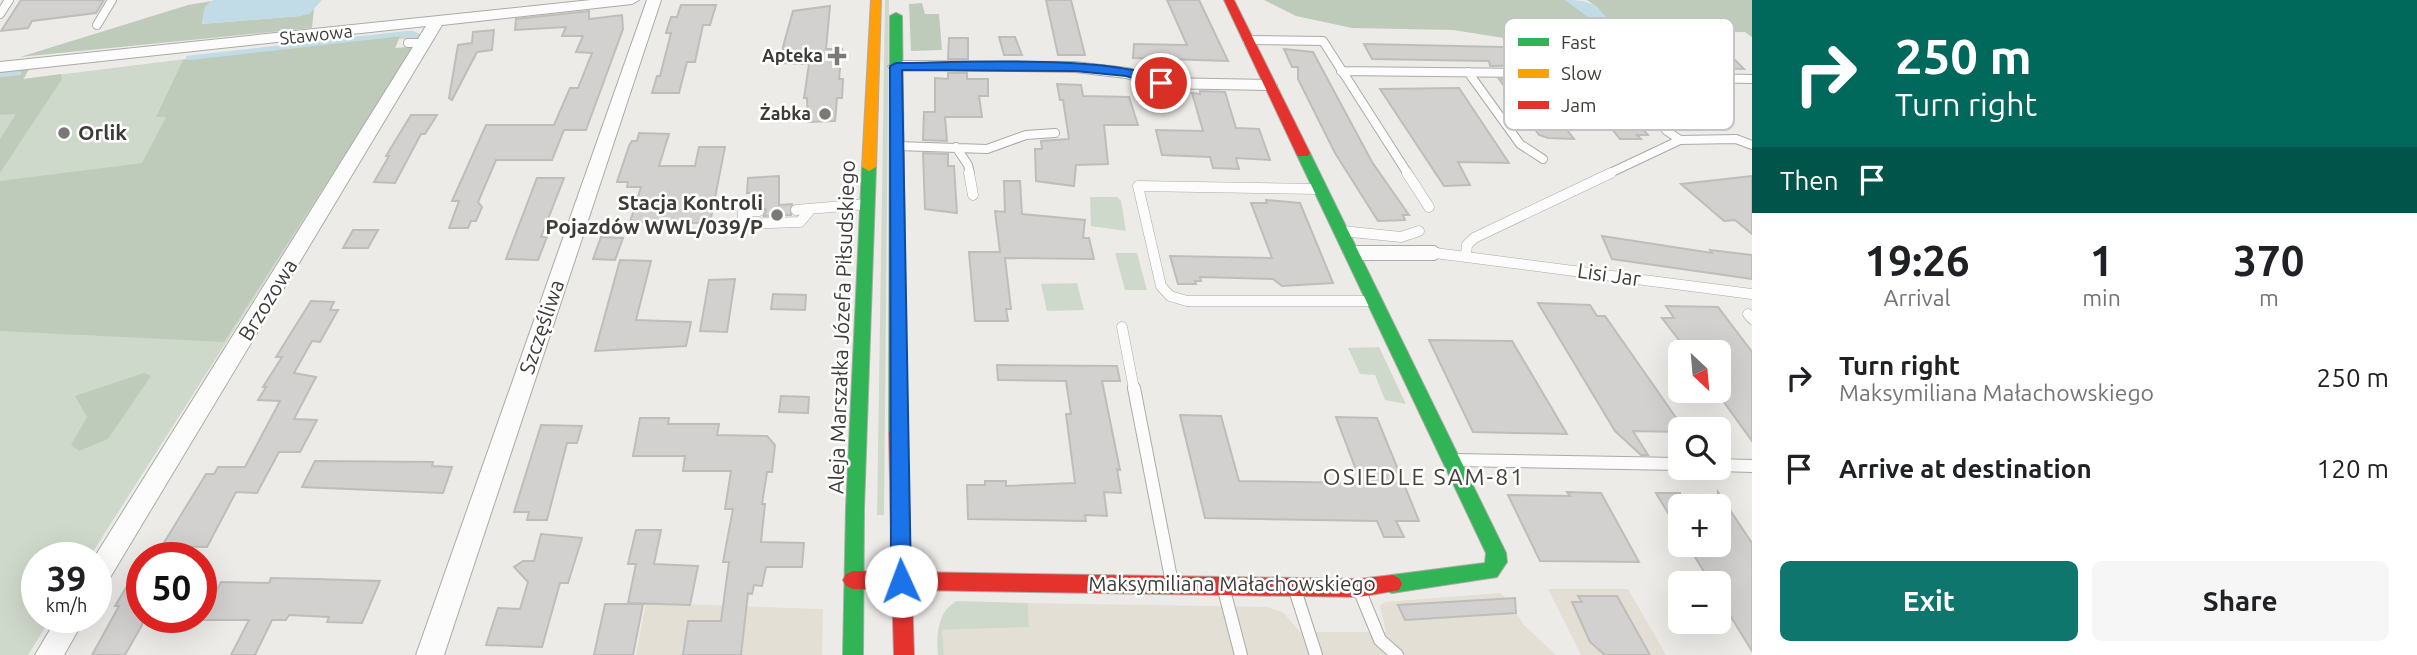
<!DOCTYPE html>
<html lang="en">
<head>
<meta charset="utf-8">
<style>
  body { margin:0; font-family:Ubuntu,sans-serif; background:#f6f6f6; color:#202124; height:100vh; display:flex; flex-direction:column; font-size:26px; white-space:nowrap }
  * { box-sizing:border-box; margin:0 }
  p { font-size:23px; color:#757577 }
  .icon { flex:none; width:38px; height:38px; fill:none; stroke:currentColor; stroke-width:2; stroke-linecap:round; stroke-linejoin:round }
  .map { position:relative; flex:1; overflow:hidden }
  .details { display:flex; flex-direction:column; background:#fff; width:665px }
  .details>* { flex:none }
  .banner { background:#00695c; color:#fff; overflow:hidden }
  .needle { width:46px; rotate:154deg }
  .buttons { position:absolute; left:1668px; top:340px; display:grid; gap:14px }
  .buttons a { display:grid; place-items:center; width:63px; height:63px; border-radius:10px; background:#fff; box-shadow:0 7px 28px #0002; font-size:35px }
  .speed { position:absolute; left:21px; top:542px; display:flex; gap:14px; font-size:35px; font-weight:700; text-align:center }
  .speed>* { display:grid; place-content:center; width:91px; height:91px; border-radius:50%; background:#fff; box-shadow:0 7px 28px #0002; line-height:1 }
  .speed small { font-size:18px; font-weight:400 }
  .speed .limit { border:10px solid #d22; background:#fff; color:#111 }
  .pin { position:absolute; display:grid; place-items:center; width:60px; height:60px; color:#fff; margin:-30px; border:4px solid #fff; border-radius:50%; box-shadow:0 2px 7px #0007 }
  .me { position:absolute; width:77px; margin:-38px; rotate:358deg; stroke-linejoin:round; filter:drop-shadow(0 0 5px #0008) }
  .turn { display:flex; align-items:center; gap:24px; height:147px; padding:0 28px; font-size:32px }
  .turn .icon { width:91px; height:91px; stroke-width:2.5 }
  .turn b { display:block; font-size:49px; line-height:60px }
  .then { display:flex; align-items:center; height:66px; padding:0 28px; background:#0003; gap:14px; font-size:26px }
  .eta { display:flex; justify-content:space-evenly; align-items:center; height:119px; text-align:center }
  .eta b { font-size:42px; font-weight:700; line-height:49px }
  .cta { display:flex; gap:14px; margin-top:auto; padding:14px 28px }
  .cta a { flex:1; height:80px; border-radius:10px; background:#0f766e; color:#fff; font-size:28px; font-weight:700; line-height:80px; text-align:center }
  .cta a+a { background:#f6f6f6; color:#202124 }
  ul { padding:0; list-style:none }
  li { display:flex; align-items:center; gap:21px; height:91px; padding:0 28px }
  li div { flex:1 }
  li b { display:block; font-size:26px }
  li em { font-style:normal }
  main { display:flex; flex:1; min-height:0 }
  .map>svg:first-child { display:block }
  .built { fill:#e3dfd5 }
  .green { fill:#cfd9cb }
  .forest { fill:#becbba }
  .water { fill:#c1dce6 }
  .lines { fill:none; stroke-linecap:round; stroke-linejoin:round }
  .stream { stroke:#c1dce6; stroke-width:4.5 }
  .building { fill:#d3d1cf; stroke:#bfbdba; stroke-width:2 }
  .lane-far2-casing { stroke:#acaaa7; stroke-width:10 }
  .lane-far1-casing { stroke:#acaaa7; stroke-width:11 }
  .lane-casing { stroke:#acaaa7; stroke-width:14 }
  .street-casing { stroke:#acaaa7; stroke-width:2 }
  .fast-casing { stroke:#acaaa7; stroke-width:2 }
  .slow-casing { stroke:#acaaa7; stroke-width:2 }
  .jam-casing { stroke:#acaaa7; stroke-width:2 }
  .lane-far2 { stroke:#fcfcfc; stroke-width:8 }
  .lane-far1 { stroke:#fcfcfc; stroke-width:10 }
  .lane { stroke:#fcfcfc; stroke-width:12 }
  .street { fill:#fcfcfc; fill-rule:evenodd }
  .fast { fill:#30b455; fill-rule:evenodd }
  .slow { fill:#ff9f0a; fill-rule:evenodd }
  .jam { fill:#e5322d; fill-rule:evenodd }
  .route { fill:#1a73e8; stroke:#114b97; stroke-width:2 }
  .poi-dot { fill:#7b7976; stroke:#fff; stroke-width:2.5 }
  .labels { text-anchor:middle; stroke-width:5; stroke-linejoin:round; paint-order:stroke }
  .far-street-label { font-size:18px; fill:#3d3c39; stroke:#fff }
  .far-poi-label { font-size:18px; font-weight:bold; fill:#3d3c39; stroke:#fff; text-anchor:end }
  .poi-label { font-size:21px; font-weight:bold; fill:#3d3c39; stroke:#fff; text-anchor:start }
  .street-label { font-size:21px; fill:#3d3c39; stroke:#fff }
  .neighbourhood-label { font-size:23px; letter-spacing:2px; fill:#45423b; stroke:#fff }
  .key { fill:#fff; stroke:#c5c4c4; stroke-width:2 }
  .key-label { font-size:19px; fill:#3d3c39 }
</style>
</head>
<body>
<main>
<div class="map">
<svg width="1752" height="655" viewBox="0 0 1752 655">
  <rect width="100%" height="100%" fill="#edebe8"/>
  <path class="built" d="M 1548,589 L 1628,589 L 1666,655 L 1581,655 Z
    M 1500,593 L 1509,601 L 1524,625 L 1556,655 L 944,655 L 942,630 L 1029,627 L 1028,603 L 1267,607 L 1283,612 L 1300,632 L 1386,632 L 1380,606 L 1385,602 Z
    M 646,603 L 823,609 L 822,655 L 636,655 Z"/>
  <path class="green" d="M 885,0 L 889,0 L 884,515 L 877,515 Z
    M 413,31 L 422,35 L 420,39 L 399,39 L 395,48 L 414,47 L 89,558 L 37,558 L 37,618 L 51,618 L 28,655 L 0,655 L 0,72 L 29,69 L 24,79 Z
    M 1090,197 L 1117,197 L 1121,201 L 1126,231 L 1091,226 Z
    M 1115,253 L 1137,253 L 1147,290 L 1125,290 Z
    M 1077,283 L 1084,310 L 1047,311 L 1041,284 Z
    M 1379,347 L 1406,404 L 1385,400 L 1375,375 L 1360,374 L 1348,348 Z
    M 957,601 L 1028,603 L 1029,627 L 942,630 L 944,655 L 938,655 C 936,635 938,610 957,601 Z"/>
  <path class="forest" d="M 1264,0 L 1565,0 L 1614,30 L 1598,8 L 1587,0 L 1752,0 L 1752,37 L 1745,32 L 1685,33 L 1645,43 L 1523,41 L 1453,30 L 1352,28 L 1296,16 Z
    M 212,1 L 205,7 L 202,24 L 300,16 L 314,9 L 312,28 L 20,57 L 188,5 Z
    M 922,3 L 925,14 L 939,14 L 942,50 L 911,51 L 909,4 Z
    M 400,36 L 395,48 L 414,47 L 224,342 L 0,331 L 0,181 L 142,163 L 166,117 L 156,117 L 183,60 Z
    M 29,69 L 23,79 L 61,74 L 62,79 L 0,173 L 0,139 L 16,114 L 0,115 L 0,72 Z
    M 144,373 L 151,376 L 108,439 L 79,451 L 71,445 L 87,417 L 75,396 Z"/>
  <path class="water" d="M 213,0 L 322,0 L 309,14 L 300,16 L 202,24 L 205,7 Z
    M 1565,0 C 1595,0 1598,6 1615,30 L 1604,29 Z"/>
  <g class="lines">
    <path class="stream" d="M 188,58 L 409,33 L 417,38
      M 0,75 L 19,73"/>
  </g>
  <path class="building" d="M 21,0 L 104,0 L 96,13 L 32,21 L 28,28 L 1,31 Z
    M 1046,0 L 1071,0 L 1085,55 L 1058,55 Z
    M 1167,0 L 1199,0 L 1228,61 L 1133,58 L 1134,44 L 1187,45 Z
    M 681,5 L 716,5 L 710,25 L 703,25 L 695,62 L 687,62 L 679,93 L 652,93 L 657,76 L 660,76 L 671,33 L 666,33 L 671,17 L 677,17 Z
    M 830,6 L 826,49 L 842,49 L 839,79 L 843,79 L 842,98 L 837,98 L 835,121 L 808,122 L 807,98 L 804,98 L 809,64 L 780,63 L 784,43 L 793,11 Z
    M 589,11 L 589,19 L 622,15 L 623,29 L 586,130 L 564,130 L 552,160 L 496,160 L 478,202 L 482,207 L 476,221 L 471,221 L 468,228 L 449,228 L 459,201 L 452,201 L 486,125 L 554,125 L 570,88 L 578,88 L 592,53 L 576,52 L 583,36 L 562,36 L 566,27 L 515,30 L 516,19 Z
    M 494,30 L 492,50 L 477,52 L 452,100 L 449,98 L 458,45 L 472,43 L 473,32 Z
    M 999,37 L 1015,37 L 1022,55 L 1004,55 Z
    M 949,38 L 968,38 L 968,59 L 948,59 Z
    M 1364,44 L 1727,52 L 1744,69 L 1662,67 L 1665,71 L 1635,70 L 1631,67 L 1590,66 L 1593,70 L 1573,70 L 1570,77 L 1561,65 L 1490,66 L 1489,61 L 1372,59 Z
    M 1284,49 L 1313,52 L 1372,162 L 1409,215 L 1403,215 L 1405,220 L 1378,221 L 1335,153 L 1298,79 L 1298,67 L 1292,67 Z
    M 948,73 L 967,73 L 967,79 L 988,79 L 988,96 L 979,96 L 982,117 L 945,117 L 947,141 L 923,140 L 924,112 L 935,112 L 935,78 L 948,79 Z
    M 1499,79 L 1529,80 L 1574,139 L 1548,138 L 1539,135 Z
    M 1574,82 L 1604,83 L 1648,135 L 1637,135 L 1641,139 L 1620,139 Z
    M 1057,84 L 1081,85 L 1083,96 L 1129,97 L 1138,125 L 1104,125 L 1108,164 L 1076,165 L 1074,186 L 1036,181 L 1035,149 L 1042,149 L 1041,141 L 1069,139 L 1063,100 L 1060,100 Z
    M 1459,88 L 1509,163 L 1458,162 L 1470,185 L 1444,186 L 1380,89 Z
    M 1200,91 L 1225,92 L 1236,128 L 1259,129 L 1270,160 L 1236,158 L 1239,169 L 1213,168 L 1210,157 L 1162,155 L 1156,130 L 1203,131 L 1192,93 L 1200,94 Z
    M 411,115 L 437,115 L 425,134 L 421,134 L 395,183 L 374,182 L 389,156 L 386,156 Z
    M 639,133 L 669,134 L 659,166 L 695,166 L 699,147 L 725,147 L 710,223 L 630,222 L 641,187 L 627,187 L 628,182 L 617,182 L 629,146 L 632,141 L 637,141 Z
    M 923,153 L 948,154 L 948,166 L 954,166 L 957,213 L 925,209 Z
    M 779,176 L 779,205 L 792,204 L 791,215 L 764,216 L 766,210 L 759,204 L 758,193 L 747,193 L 748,178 Z
    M 1752,176 L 1752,234 L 1735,220 L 1724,221 L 1681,184 Z
    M 537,178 L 564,178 L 541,237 L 547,237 L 538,260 L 506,259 Z
    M 1004,181 L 1020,181 L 1022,214 L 1085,220 L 1083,238 L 1089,238 L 1094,259 L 1005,258 L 1011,309 L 1006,309 L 1008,321 L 975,321 L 969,252 L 1000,252 L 995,211 L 1005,212 Z
    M 1266,200 L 1300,203 L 1333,283 L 1282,286 L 1273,279 L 1200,277 L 1201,281 L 1195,281 L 1196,284 L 1178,284 L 1170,256 L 1272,258 L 1251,203 L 1267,203 Z
    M 353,230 L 378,230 L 368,248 L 343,248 Z
    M 1602,236 L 1712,253 L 1710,250 L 1752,255 L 1752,279 L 1612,259 Z
    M 601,237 L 623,238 L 615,260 L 593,259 Z
    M 620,260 L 651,261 L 636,320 L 691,322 L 686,346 L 595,351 Z
    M 735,279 L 727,332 L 700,331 L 709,280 Z
    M 773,294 L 806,295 L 805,310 L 771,309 Z
    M 311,301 L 334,302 L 330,310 L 338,310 L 320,342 L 312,341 L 294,373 L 316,377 L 294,419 L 317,420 L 300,452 L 279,452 L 257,493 L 236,492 L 207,547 L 162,546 L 206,474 L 214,474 L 218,467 L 245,467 L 280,401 L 258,400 L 266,387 L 263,387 L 282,357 L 276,357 Z
    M 1538,303 L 1590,305 L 1597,316 L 1605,316 L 1684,429 L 1680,432 L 1633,431 L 1648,455 L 1641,455 L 1615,431 Z
    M 1666,306 L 1718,307 L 1752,352 L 1752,441 L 1718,394 L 1718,352 L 1686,349 L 1662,318 L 1674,318 Z
    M 1429,340 L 1512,341 L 1567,434 L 1473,432 Z
    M 997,365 L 1117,366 L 1120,381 L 1102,381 L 1120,470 L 1117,469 L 1121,493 L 1104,492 L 1107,516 L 1085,515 L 1086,521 L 968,519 L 967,485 L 985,485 L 985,481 L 1006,481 L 1006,486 L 1075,483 L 1066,414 L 1071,414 L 1066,381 L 998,380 Z
    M 781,396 L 809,397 L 808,413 L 779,412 Z
    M 1180,415 L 1221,416 L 1239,481 L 1361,483 L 1336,417 L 1377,418 L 1419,521 L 1396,521 L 1404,537 L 1384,537 L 1377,521 L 1205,518 Z
    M 640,418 L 669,418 L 668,424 L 719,424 L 717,435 L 767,436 L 775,445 L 772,472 L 767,472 L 762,504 L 765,504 L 761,542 L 804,543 L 802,567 L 766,567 L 762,586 L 754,585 L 752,594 L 748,593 L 741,655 L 683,655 L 688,621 L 721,621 L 729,562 L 723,562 L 733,509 L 725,509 L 731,471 L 683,471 L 685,456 L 633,456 Z
    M 541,425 L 582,426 L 577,443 L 567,443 L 547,520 L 527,520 L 529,512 L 514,512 Z
    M 315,461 L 433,462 L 432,466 L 452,467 L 443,493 L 302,487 Z
    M 1567,492 L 1601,493 L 1639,562 L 1540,561 L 1508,495 L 1570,496 Z
    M 1718,492 L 1752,543 L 1752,651 L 1718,596 L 1718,583 L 1711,583 L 1687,544 L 1718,544 Z
    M 1656,493 L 1680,493 L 1680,533 Z
    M 636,530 L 661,530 L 654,564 L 698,566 L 690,605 L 628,603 L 636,564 L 628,564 Z
    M 541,534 L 582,538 L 568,583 L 560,583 L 542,647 L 486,645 L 498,608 L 520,609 L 528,582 L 514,567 L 523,561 L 534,561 Z
    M 142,561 L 142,625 L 125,655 L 92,655 L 119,606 L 115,606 Z
    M 271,578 L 315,579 L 380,581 L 362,623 L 327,622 L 329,617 L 289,615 L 286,620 L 272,620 L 255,655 L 231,655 L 249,620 L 201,620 L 207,608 L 221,582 L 269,583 Z
    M 1578,596 L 1617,596 L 1650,655 L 1605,655 L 1590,642 L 1572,602 L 1582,602 Z
    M 1515,598 L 1516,613 L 1405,620 L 1398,605 Z
    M 605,604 L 643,604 L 633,655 L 594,655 Z"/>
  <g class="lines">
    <g class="lane-far2-casing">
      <path id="lane-far2" d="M 0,14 L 9,0
        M 97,25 L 112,0
        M 1247,40 L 1323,41 L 1408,174
        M 408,43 L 426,43
        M 1341,71 L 1530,73
        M 1468,72 L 1520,144 L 1543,159
        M 1576,76 L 1752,79
        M 1680,140 L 1736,139 L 1752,145
        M 897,146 L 987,149 L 1026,135 L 1055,133
        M 956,147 L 968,165 L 970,174
        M 1608,174 L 1680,140 L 1667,131 L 1620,77"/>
    </g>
    <g class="lane-far1-casing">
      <path id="lane-far1" d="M 969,173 L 973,195
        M 1407,173 L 1429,207
        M 1319,189 L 1138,186 L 1161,286 L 1170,296 L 1187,301 L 1370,301
        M 796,210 L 867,204
        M 759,211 L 743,212 L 743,224 L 800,222 L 811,209
        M 1342,231 L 1401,237 L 1419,231
        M 1435,253 L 1752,294
        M 1466,255 L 1467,245 L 1474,238 L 1611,173
        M 1748,314 L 1752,319
        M 1122,327 L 1134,389"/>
    </g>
    <g class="lane-casing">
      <path id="lane" d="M 1134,388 L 1171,578
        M 1454,460 L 1680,464
        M 1718,465 L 1752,466
        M 1224,590 L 1241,655
        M 1296,593 L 1316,655
        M 1361,594 L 1380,640 L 1397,655"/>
    </g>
    <g class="street-casing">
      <path id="street" d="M 591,0 L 639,0 L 632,4 L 442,25 L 105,586 L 96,590 L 94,558 L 426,26 L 0,72 L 0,62 Z
        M 647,0 L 661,0 L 444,655 L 416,655 Z
        M 896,61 L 1075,62 L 1128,68 L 1162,78 L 1269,80 L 1277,85 L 1269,90 L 1161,88 L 1126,78 L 1075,72 L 890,69 L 888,66 Z
        M 1353,246 L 1435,246 L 1445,253 L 1435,260 L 1353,260 L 1343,253 Z
        M 57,618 L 85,618 L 64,655 L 35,655 Z"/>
    </g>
    <g class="fast-casing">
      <path id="fast" d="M 896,13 L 902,16 L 907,433 L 904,438 L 898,440 L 892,438 L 889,433 L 890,16 Z
        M 1303,149 L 1310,153 L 1506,553 L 1507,562 L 1497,577 L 1392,593 L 1385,590 L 1382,584 L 1385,578 L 1392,575 L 1485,563 L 1486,553 L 1296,153 Z
        M 869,163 L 876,167 L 864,508 L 863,655 L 843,655 L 846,508 L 862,167 Z"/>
    </g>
    <g class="slow-casing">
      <path id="slow" d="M 871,0 L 881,0 L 876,167 L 869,171 L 862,167 Z"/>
    </g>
    <g class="jam-casing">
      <path id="jam" d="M 1224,0 L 1234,0 L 1310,153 L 1308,156 L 1298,156 L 1296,153 Z
        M 898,426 L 904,428 L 907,433 L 911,572 L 1359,579 L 1392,575 L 1399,578 L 1402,584 L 1399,590 L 1359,597 L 912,590 L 914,655 L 894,655 L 892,590 L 853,589 L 846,586 L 843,580 L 846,574 L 853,571 L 892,572 L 889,433 L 892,428 Z"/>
    </g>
    <use href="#lane-far2" class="lane-far2"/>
    <use href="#lane-far1" class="lane-far1"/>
    <use href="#lane" class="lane"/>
    <use href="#street" class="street"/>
    <use href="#fast" class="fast"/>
    <use href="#slow" class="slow"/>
    <use href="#jam" class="jam"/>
  </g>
  <path class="route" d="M 896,63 C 950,63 1130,53 1167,83 L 1161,87 L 1126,76 L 1075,71 L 902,70 L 911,581 L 908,587 L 901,590 L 894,587 L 891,581 L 890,66 Z"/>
  <g class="poi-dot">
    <path d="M833.5 45.5h7v7h7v7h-7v7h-7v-7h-7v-7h7z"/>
    <circle cx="825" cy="114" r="7"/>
    <circle cx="64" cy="133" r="7"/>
    <circle cx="777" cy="215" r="7"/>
  </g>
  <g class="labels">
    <g class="far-street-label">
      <text transform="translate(316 35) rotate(-6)" y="6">Stawowa</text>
    </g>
    <g class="far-poi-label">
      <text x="823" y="62">Apteka</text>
      <text x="811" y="120">Żabka</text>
    </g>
    <g class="poi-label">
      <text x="78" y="140">Orlik</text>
      <text x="763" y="210" text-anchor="end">Stacja Kontroli<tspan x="763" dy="24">Pojazdów WWL/039/P</tspan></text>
    </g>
    <g class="street-label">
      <text transform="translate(1609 275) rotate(8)" y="7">Lisi Jar</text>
      <text transform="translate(268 300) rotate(-58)" y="7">Brzozowa</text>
      <text transform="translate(542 327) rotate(-71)" y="7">Szczęśliwa</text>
      <text transform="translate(842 327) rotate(-88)" y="7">Aleja Marszałka Józefa Piłsudskiego</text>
      <text x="1232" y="591">Maksymiliana Małachowskiego</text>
    </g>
    <g class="neighbourhood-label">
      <text x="1424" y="485">OSIEDLE SAM-81</text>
    </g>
  </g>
  <rect x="1504" y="18" width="230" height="112" rx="10" class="key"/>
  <rect x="1518" y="38" width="31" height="8" fill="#30b455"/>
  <rect x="1518" y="69" width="31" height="9" fill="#ff9f0a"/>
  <rect x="1518" y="101" width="31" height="8" fill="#e5322d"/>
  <g class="key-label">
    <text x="1561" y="49">Fast</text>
    <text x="1561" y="80">Slow</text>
    <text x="1561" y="112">Jam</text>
  </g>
</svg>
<div class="buttons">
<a><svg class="needle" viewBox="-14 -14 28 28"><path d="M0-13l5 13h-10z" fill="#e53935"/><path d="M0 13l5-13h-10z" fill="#757577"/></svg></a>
<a><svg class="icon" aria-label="search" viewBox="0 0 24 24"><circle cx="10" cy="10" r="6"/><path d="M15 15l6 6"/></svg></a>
<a>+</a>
<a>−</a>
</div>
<div class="speed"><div>39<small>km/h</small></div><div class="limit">50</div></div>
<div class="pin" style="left:1161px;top:83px;background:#d93025"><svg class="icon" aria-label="arrive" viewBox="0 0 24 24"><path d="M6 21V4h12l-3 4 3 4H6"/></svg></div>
<svg class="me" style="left:901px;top:581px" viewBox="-20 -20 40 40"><circle r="19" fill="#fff"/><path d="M0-13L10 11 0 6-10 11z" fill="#1a73e8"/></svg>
</div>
<section class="details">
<div class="banner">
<div class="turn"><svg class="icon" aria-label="right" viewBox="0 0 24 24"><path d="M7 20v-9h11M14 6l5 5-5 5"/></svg><div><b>250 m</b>Turn right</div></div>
<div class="then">Then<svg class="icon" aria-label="arrive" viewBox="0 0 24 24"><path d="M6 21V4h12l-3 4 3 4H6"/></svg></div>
</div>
<div class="eta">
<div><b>19:26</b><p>Arrival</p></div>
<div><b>1</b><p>min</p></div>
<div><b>370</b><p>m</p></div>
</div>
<ul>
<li><svg class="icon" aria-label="right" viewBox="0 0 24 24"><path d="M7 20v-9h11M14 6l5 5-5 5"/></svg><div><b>Turn right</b><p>Maksymiliana Małachowskiego</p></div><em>250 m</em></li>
<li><svg class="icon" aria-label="arrive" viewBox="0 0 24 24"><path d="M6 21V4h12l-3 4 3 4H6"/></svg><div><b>Arrive at destination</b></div><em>120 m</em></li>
</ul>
<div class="cta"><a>Exit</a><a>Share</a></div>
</section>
</main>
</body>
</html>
